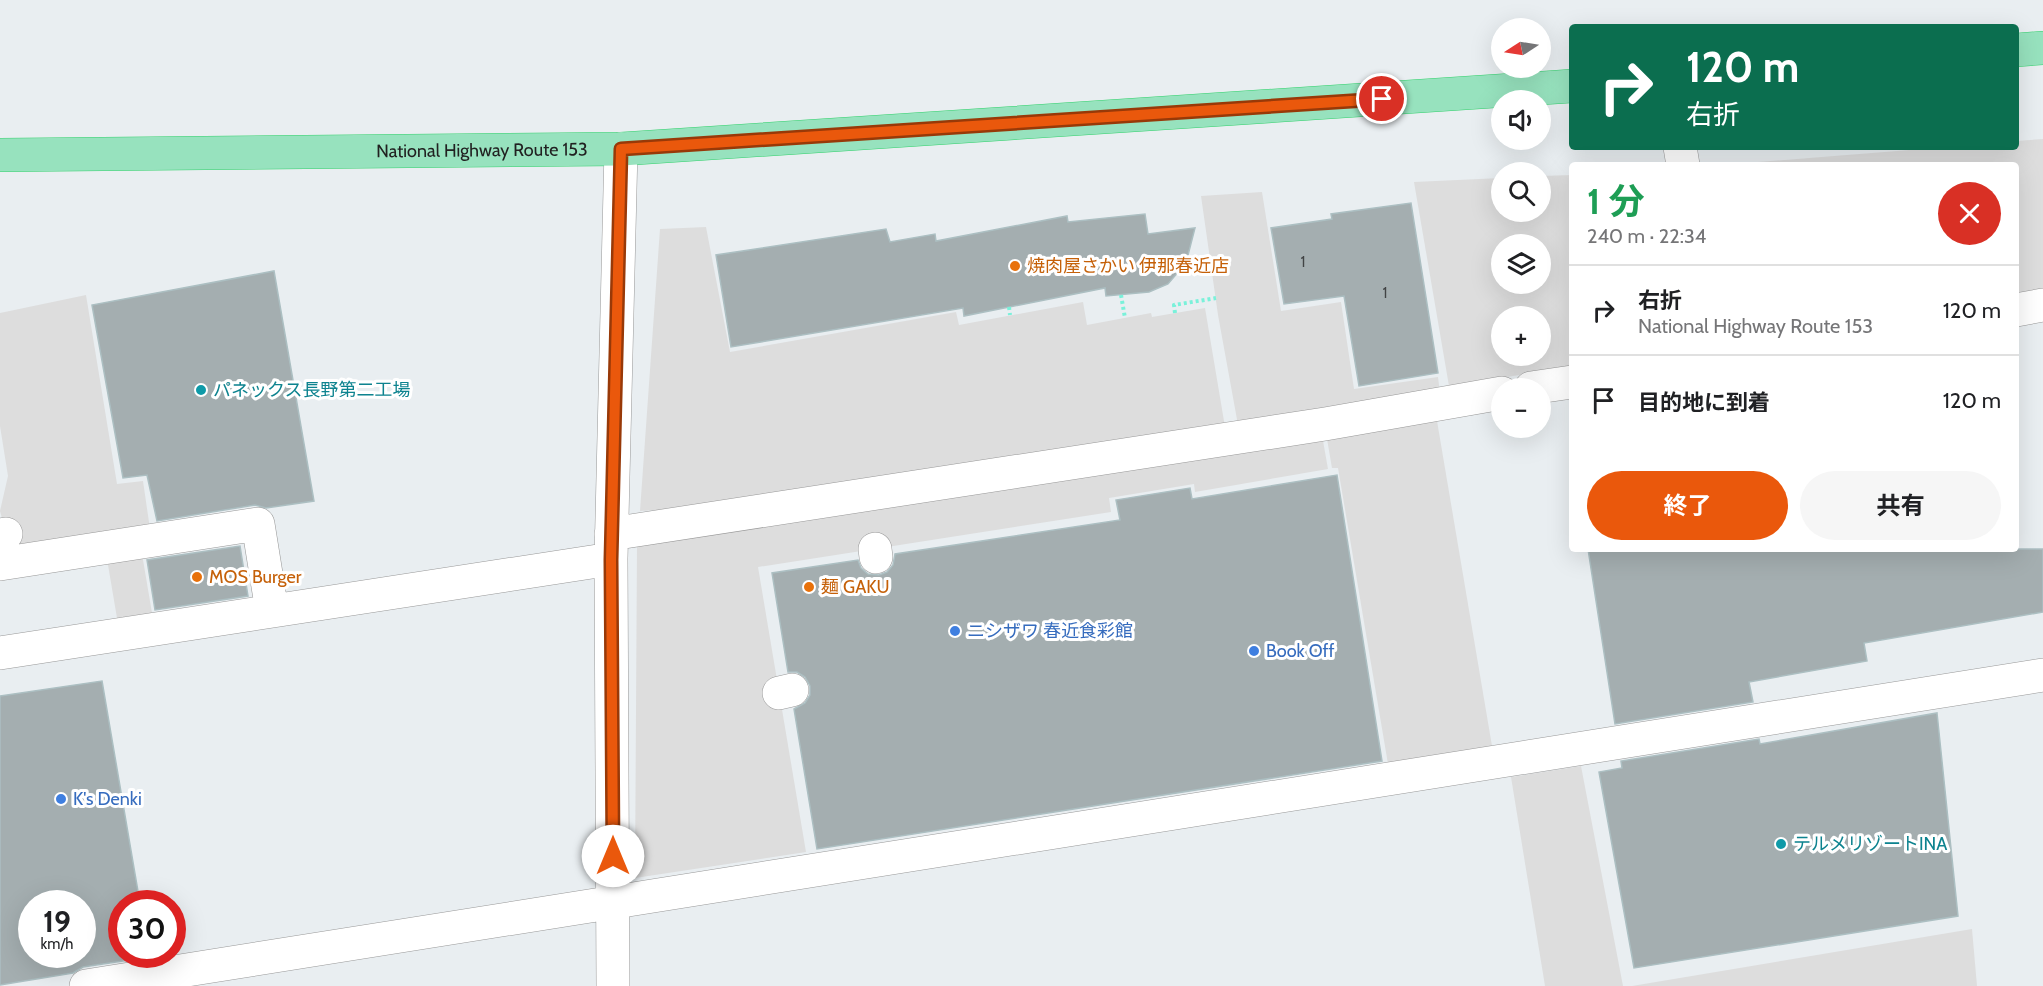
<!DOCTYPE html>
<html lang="ja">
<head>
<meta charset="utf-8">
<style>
  body { margin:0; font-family:Cabin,"Noto Sans JP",sans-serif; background:#f6f6f6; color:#202124; height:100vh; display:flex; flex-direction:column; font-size:22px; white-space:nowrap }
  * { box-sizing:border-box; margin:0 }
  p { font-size:20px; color:#757577 }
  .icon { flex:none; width:33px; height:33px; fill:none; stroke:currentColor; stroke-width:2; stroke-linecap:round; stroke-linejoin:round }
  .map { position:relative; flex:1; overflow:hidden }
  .sheet { position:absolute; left:1569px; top:162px; width:450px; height:390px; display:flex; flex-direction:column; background:#fff; border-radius:6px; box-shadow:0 6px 24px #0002 }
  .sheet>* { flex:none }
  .top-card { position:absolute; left:1569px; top:24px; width:450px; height:126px; border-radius:6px; box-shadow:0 6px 24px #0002; background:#0b6e4f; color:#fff; overflow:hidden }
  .needle { width:39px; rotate:258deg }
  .controls { position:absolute; left:1491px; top:18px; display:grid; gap:12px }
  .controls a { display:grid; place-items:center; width:60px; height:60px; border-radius:50%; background:#fff; box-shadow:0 6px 24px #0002; font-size:30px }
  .speed { position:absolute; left:18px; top:890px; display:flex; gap:12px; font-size:30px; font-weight:700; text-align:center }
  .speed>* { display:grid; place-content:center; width:78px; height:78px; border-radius:50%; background:#fff; box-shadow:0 6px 24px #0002; line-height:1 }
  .speed small { font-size:15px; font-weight:400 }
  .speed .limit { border:9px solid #d22; background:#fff; color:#111 }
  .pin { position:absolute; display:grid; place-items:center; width:51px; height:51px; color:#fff; margin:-26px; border:3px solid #fff; border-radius:50%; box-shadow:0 2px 6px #0007 }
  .me { position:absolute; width:66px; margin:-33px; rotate:0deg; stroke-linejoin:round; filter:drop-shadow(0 0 4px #0008) }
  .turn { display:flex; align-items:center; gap:21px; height:126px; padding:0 18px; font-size:27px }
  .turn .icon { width:78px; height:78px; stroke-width:2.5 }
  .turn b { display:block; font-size:42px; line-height:51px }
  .round { display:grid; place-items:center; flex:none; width:63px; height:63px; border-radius:32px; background:#f6f6f6 }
  .overview { display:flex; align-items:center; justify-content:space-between; height:102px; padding:0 18px }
  h1 { font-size:36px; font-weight:700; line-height:45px; color:#1e9e55 }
  .primary-button { display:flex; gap:12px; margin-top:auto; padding:12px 18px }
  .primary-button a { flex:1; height:69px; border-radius:36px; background:#ea580c; color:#fff; font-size:24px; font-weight:700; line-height:69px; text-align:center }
  .primary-button a+a { background:#f6f6f6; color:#202124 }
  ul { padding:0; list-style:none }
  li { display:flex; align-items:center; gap:18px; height:90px; padding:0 18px; border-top:2px solid #e0e0e0 }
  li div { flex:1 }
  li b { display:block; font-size:22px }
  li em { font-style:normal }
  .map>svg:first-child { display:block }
  .parking { fill:#ddd; fill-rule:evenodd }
  .building { fill:#a4aeb0; stroke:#acbfc2; stroke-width:1.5; fill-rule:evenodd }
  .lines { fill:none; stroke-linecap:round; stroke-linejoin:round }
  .minor-casing { stroke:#989898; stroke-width:34 }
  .highway-casing { stroke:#34d16d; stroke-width:34 }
  .path { stroke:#7af1da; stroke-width:4; stroke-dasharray:3 3; stroke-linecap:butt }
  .minor { stroke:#fff; stroke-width:33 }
  .highway { stroke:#97e2be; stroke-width:33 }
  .route-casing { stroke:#983908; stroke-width:15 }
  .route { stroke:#ea580c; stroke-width:10 }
  .food-dot { fill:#e8710a; stroke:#fff; stroke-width:2 }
  .culture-dot { fill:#0f9aa8; stroke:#fff; stroke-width:2 }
  .shop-dot { fill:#3f7fe0; stroke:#fff; stroke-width:2 }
  .labels { text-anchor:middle; stroke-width:6; stroke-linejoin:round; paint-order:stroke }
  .number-label { font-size:15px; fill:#424445 }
  .street-label { font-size:18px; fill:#212121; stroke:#fff }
  .food-label { font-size:18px; fill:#c56008; stroke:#fff; text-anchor:start }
  .culture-label { font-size:18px; fill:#0d838f; stroke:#fff; text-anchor:start }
  .shop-label { font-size:18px; fill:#366cbe; stroke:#fff; text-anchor:start }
</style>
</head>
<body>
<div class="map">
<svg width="2043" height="986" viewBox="0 0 2043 986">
  <rect width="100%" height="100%" fill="#e9eef1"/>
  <path class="parking" d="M 2043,139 L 2043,291 L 2016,295 L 2016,165 L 1745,165 L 1745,163 L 1947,147 L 2016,147 L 2016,141 Z
    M 1572,175 L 1572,367 L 1449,386 L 1414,182 L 1501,178 L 1502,212 L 1540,212 L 1541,176 ZM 1502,244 L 1540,244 L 1540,284 L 1502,284 ZM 1502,316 L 1540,316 L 1540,356 L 1502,356 Z
    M 1262,192 L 1281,311 L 1341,302 L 1354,389 L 1438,377 L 1440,393 L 1238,425 L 1218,315 L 1201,196 Z
    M 706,227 L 730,352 L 956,312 L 959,325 L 1083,302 L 1087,325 L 1151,313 L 1152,317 L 1205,308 L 1225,427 L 719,507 L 640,511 L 660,229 Z
    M 86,295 L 117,484 L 143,481 L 150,529 L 10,548 L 0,511 L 8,476 L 0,426 L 0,313 Z
    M 1436,415 L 1492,746 L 1388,764 L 1338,468 L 1332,468 L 1326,433 Z
    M 1322,435 L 1328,469 L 1195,492 L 1194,484 L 1109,498 L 1111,512 L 758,567 L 806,852 L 635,878 L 637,545 Z
    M 142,554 L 152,613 L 117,618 L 107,559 Z
    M 1581,766 L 1623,986 L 1545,986 L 1511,777 Z
    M 1972,929 L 1977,986 L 1632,986 Z"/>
  <path class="building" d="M 1411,203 L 1438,373 L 1359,386 L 1344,296 L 1284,304 L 1271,228 L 1332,219 L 1331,214 Z
    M 1145,214 L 1148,234 L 1195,228 L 1186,263 L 1168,284 L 1149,292 L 1106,296 L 1105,288 L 964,316 L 963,308 L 731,347 L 716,255 L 886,229 L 890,242 L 935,234 L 936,241 L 1067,216 L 1068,222 Z
    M 274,271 L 314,501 L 266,508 L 255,505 L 157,521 L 147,475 L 123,478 L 92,305 Z
    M 1337,475 L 1382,761 L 817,849 L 794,709 L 805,703 L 810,695 L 810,686 L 805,677 L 797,672 L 788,672 L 772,573 L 858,560 L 861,568 L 868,574 L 879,575 L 887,572 L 893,565 L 895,554 L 1120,520 L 1116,500 L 1190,488 L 1192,499 Z
    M 240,546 L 248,596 L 155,610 L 147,560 Z
    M 1588,549 L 2043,549 L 2043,612 L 1864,643 L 1867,661 L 1749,682 L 1753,702 L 1615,724 Z
    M 102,681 L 140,903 L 122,903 L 122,954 L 149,954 L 150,957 L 83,967 L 73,973 L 0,985 L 0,696 ZM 32,903 L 82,903 L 82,954 L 32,954 Z
    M 1937,713 L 1958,916 L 1634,968 L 1599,772 L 1622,768 L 1621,761 L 1759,739 L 1760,744 Z"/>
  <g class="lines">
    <g class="minor-casing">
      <path id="minor" d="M 1680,147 L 1683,165
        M 2016,310 L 2043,305
        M 1531,388 L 1572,382
        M 611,534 L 1325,424 L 1502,393
        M 0,535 L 6,534
        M 875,549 L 876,557
        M 0,564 L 258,524 L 272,611
        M 0,653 L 611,559
        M 779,693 L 792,690
        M 86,986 L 2043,675
        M 613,986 L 611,559 L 621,149"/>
    </g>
    <g class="highway-casing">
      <g id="highway">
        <path d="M 2016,50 L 2043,48"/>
        <path id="s1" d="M 0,155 L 621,149 L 1572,86"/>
      </g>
    </g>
    <path class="path" d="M 1121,295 L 1125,318
      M 1009,307 L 1010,315
      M 1175,313 L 1174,305 L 1216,298"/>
    <use href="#minor" class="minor"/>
    <use href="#highway" class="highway"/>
  </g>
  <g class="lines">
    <g class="route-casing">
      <path id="route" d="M 613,856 L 611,560 L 621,149 L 1382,99"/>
    </g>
    <use href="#route" class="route"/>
  </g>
  <g class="food-dot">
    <circle cx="1015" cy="266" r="6"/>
    <circle cx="197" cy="577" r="6"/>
    <circle cx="809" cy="587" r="6"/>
  </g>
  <g class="culture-dot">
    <circle cx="201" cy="390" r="6"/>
    <circle cx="1781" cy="844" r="6"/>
  </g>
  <g class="shop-dot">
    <circle cx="955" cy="631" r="6"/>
    <circle cx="1254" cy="651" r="6"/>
    <circle cx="61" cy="799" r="6"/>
  </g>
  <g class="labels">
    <g class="number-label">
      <text x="1303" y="267">1</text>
      <text x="1385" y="298">1</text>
    </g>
    <g class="street-label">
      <text dy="6" stroke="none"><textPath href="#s1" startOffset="482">National Highway Route 153</textPath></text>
    </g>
    <g class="food-label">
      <text x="1027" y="272">焼肉屋さかい 伊那春近店</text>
      <text x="209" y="583">MOS Burger</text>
      <text x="821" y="593">麺 GAKU</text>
    </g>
    <g class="culture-label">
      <text x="213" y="396">パネックス長野第二工場</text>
      <text x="1793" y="850">テルメリゾートINA</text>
    </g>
    <g class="shop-label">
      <text x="967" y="637">ニシザワ 春近食彩館</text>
      <text x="1266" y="657">Book Off</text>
      <text x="73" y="805">K's Denki</text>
    </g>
  </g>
</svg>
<div class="controls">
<a><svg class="needle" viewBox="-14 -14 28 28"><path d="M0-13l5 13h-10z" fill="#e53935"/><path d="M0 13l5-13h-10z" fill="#757577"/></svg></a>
<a><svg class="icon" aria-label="sound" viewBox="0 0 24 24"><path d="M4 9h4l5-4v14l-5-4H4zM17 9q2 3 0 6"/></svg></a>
<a><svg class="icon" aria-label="search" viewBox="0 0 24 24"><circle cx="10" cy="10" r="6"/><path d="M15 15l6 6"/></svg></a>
<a><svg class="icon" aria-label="layers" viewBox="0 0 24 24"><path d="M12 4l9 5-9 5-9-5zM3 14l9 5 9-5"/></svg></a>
<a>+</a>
<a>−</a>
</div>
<div class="speed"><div>19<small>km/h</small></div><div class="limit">30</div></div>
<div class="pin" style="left:1382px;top:99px;background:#d93025"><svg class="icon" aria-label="arrive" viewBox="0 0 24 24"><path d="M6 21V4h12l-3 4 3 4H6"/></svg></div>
<svg class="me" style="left:613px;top:856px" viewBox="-20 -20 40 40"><circle r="19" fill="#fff"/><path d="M0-13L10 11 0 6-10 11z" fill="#ea580c"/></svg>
<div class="top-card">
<div class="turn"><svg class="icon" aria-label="right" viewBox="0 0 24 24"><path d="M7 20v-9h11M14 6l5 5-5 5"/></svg><div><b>120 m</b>右折</div></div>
</div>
<section class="sheet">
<div class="overview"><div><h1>1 分</h1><p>240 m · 22:34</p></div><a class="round" style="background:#d93025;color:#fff"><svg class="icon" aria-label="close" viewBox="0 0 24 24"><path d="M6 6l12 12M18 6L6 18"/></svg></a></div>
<ul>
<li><svg class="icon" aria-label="right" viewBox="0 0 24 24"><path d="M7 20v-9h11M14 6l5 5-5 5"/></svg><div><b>右折</b><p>National Highway Route 153</p></div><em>120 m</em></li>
<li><svg class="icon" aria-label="arrive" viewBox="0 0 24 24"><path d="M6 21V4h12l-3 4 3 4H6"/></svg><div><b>目的地に到着</b></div><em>120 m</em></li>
</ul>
<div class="primary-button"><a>終了</a><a>共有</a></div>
</section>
</div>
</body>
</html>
